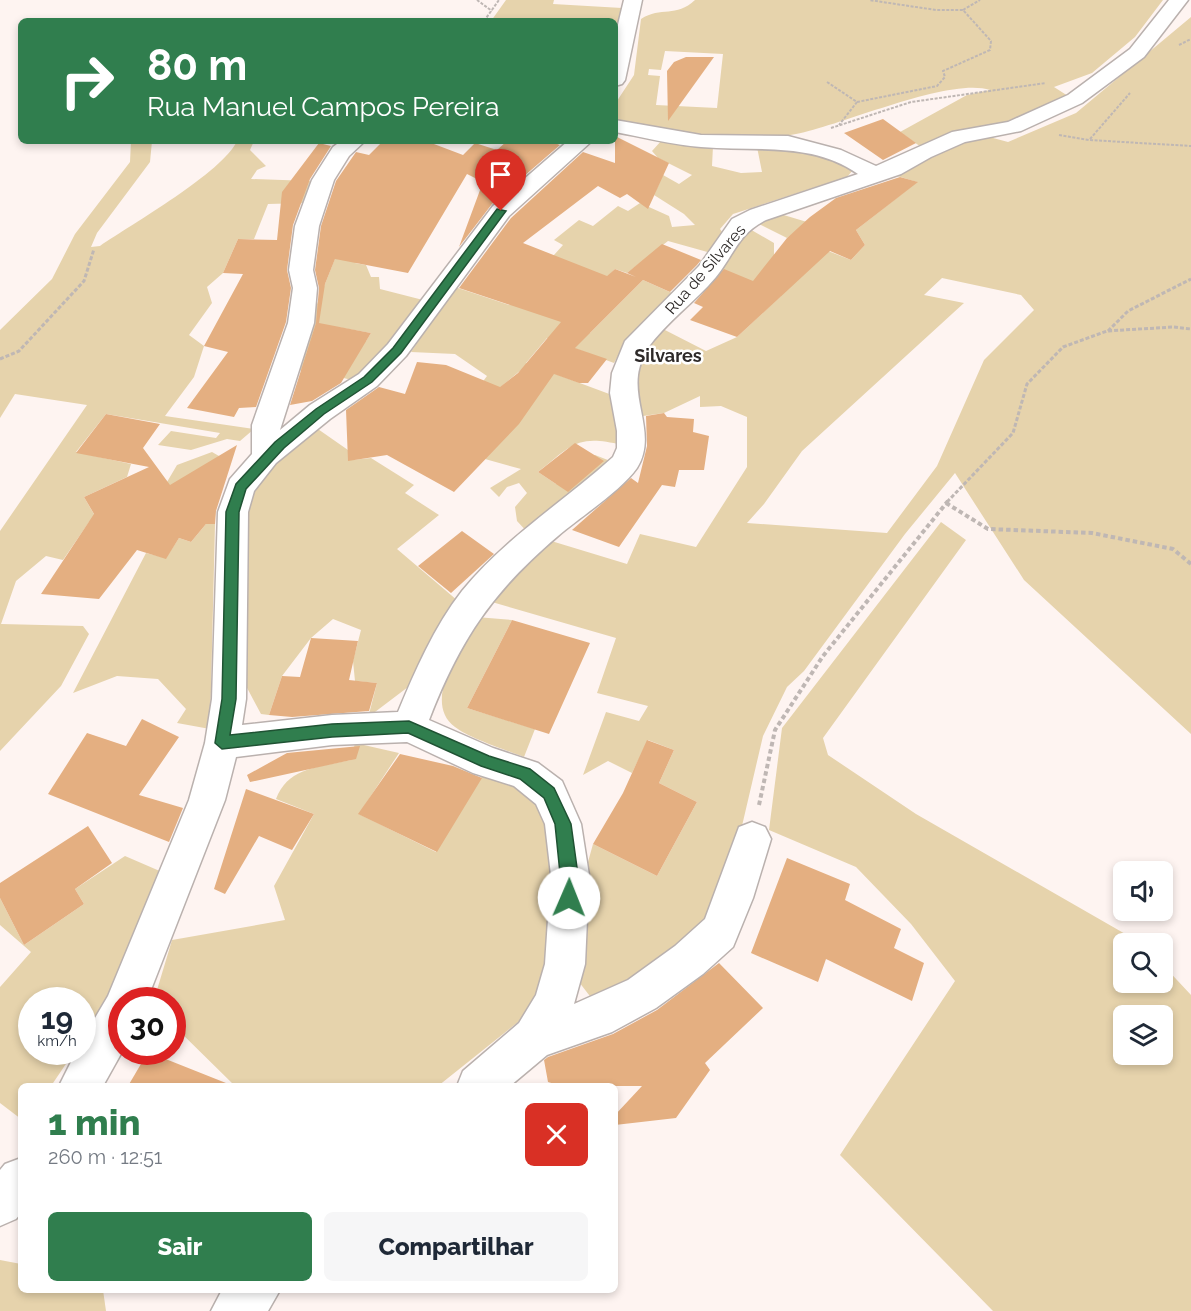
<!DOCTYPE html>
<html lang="pt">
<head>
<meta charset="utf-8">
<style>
  body { margin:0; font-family:Raleway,sans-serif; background:#f6f6f7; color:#1f2937; height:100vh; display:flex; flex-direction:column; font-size:22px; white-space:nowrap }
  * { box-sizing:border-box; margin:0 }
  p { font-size:20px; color:#747a83 }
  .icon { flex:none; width:33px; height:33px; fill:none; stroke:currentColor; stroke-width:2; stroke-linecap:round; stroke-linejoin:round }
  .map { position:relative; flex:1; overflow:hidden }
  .sheet { position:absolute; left:18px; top:1083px; width:600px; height:210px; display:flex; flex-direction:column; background:#fff; border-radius:9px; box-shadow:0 3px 9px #0003 }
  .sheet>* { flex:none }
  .hud { position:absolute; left:18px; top:18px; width:600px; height:126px; border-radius:9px; box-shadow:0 3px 9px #0003; background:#307e4e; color:#fff; overflow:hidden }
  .controls { position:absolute; left:1113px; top:861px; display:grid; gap:12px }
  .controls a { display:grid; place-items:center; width:60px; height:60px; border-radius:9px; background:#fff; box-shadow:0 3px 9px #0003; font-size:30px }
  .speed { position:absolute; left:18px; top:987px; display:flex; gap:12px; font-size:30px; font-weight:700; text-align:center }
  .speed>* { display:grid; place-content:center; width:78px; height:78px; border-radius:50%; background:#fff; box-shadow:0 3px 9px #0003; line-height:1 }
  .speed small { font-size:15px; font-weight:400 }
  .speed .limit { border:9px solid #d22; background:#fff; color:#111 }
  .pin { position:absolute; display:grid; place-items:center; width:51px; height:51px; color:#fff; margin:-62px -26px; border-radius:50% 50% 50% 0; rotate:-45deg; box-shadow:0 0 6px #0007 }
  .pin .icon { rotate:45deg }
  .me { position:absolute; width:66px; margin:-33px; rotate:1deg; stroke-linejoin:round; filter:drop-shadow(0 0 4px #0008) }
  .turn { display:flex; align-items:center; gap:21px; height:126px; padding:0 30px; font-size:27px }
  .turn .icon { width:78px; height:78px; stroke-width:2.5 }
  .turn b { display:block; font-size:42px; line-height:51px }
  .round { display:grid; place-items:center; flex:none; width:63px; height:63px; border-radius:9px; background:#f6f6f7 }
  .head { display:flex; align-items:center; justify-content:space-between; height:102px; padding:0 30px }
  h1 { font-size:36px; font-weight:800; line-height:45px; color:#307e4e }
  .button { display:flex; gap:12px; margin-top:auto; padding:12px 30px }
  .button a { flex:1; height:69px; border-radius:9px; background:#307e4e; color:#fff; font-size:24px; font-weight:800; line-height:69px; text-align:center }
  .button a+a { background:#f6f6f7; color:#1f2937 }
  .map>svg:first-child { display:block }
  .green { fill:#e6d3ac; fill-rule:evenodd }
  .building { fill:#e4af81 }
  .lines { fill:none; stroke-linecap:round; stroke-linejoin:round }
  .minor-casing { stroke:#bab1ae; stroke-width:3 }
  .path-far2 { stroke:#bfb7b4; stroke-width:2; stroke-dasharray:3 1.5; stroke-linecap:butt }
  .path-far1 { stroke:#bfb7b4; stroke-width:3; stroke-dasharray:4 2; stroke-linecap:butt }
  .path { stroke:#bfb7b4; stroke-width:4; stroke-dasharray:4.5 3; stroke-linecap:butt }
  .minor { fill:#fff; fill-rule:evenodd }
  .route { fill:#307e4e; stroke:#1f5233; stroke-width:1.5 }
  .labels { text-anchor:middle; stroke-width:5; stroke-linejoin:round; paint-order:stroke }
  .far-street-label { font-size:16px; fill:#2e2a29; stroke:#fff }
  .far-neighbourhood-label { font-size:18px; font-weight:bold; fill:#2e2a29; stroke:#fff }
</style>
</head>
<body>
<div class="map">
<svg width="1191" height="1311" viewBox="0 0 1191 1311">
  <rect width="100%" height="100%" fill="#fef4f1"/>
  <path class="green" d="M 506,0 L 554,0 L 553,4 L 622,8 L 615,34 L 615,21 L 491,21 Z
    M 695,0 L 1163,0 L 1135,37 L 1092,73 L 1054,87 L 1068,96 L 1060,102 L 997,125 L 956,132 L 921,147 L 900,132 L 967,95 L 990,90 C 949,77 843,125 796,134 C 737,146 673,131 615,120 L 615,104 L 634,75 L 641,19 C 661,6 676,18 695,0 ZM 665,51 L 723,54 L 717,108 L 656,105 L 660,76 L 648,75 L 649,69 L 661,70 Z
    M 1191,17 L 1191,734 L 1024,580 L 955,473 L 905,534 L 804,671 L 787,687 L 763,736 L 738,843 L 711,925 L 596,1004 L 579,982 L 588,862 L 593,844 L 657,876 L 697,802 L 659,783 L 674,750 L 648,740 L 632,773 L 608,761 L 583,775 L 606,712 L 639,721 L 648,706 L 597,693 L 616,638 L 485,600 L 548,540 L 627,564 L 640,534 L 696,547 L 747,467 L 747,417 L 721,406 L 700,407 L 700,396 L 664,413 L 643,416 L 636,387 L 644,347 L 663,329 L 706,351 L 737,337 L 781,296 L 716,297 L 702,292 L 713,282 L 748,228 L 774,243 L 774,255 L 823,249 L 851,260 L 865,245 L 856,230 L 917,182 L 894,175 L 928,156 L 982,135 L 1008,142 L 1076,113 ZM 942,278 L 1021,295 L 1034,310 L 984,360 L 937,466 L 887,533 L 747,523 L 764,504 L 802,451 L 964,303 L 924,295 Z
    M 662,140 L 713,146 L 712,166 L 741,173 L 762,172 L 757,147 L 809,151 L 853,170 L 847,177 L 733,214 L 720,229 L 723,233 L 711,253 L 668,241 L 627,273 L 615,269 L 561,320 L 590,333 L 643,280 L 672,293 L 624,345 L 614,363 L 547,338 L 526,363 L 612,395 L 622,445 C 577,434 572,445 538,472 L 556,484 L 595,455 L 613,462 L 529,534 L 517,521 L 515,507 L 527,493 L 519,483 L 507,487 L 499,497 L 490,488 L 521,469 L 485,459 L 521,370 L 485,400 L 472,396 L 487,376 L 455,354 L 411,352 L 455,287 L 509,305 L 563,245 L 554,240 L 579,220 L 593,226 L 618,206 L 628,211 L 640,203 L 669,216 L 672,227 L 695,225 L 684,214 L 654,195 L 663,175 L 679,184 L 692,175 L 658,158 L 652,151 Z
    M 131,141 L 152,141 L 150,162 L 97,233 L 91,247 L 100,246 C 132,224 223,172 237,141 L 254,141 L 250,150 L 266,166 L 257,170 L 251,179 L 311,181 L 306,203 L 268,204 L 254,239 L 238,239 L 223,273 L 207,287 L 212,303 L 189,335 L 204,346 L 194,377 L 165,416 L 254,429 L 240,441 L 227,439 L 191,450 L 158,445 L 171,431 L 216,438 L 220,433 L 106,414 L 76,452 L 131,464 L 127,477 L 84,497 L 95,516 L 167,482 L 177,465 L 212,452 L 219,456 L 205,477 L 89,522 L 63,560 L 46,556 L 16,581 L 1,624 L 83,626 L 89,634 L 61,686 L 0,751 L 0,531 L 87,405 L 15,394 L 0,418 L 0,330 L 52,279 L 75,234 L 130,162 Z
    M 777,213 L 807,222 L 787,238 L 757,223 Z
    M 336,256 L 358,259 L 355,263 L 366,265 L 371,277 L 379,277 L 380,289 L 423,300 L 380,359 L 352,380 L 322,373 L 344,337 L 366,341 L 371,333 L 337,327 L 332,334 L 336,335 L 318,372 L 296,370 L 310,322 Z
    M 315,427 L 348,450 L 352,460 L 371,458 L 414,485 L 405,493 L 439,515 L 397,549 L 458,601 L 408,687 L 375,712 L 369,714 L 377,683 L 355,681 L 353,661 L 361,630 L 333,619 L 311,638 L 282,676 L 269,715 L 261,714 L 245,684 L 249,506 L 256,481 Z
    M 941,522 L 966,540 L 823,738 L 828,755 L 916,814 L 1141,943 L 1124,944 L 1124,982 L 1162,982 L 1163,965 L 1191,995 L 1191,1311 L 993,1311 L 840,1155 L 955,981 L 911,924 L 856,867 L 769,830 L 782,728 ZM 1124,1016 L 1162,1016 L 1162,1054 L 1124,1054 Z
    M 206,524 L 215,524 L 210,729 L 177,723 L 186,709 L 158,679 L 117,676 L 73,693 L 146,553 L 166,558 L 179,538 L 191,542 Z
    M 476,617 L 512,620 L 467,708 L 535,729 L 524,757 C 506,750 469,738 455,727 C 421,702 462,646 476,617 Z
    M 355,743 L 399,753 L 359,814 L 436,852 L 484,773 L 519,783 L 542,811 L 556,892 L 542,986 L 523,1018 L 438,1086 L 235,1086 L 173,1025 L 172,1000 L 154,1000 L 172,940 L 285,920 L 274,886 L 314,814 L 276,799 C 288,767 320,767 351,760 Z
    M 125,856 L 162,872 L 103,1010 L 83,1039 L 82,1000 L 32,1000 L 32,1052 L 74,1052 L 51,1086 L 21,1086 L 21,1119 L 0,1103 L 0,987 L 31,952 L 0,925 L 0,898 L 24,945 L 84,904 L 75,889 Z
    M 0,1260 L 21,1264 L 21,1290 L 103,1290 L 106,1311 L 0,1311 Z"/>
  <path class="building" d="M 686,57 L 714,57 L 668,121 L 667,71 L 674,62 Z
    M 883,119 L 916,143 L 883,160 L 844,133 Z
    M 615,136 L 669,163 L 648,209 L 627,194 L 620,198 L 598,186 L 523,243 L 607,276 L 615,269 L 636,277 L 627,273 L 662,244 L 701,260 L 697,265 L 670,292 L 643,280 L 575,348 L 607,359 L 588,383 L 579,383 L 554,374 L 519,424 L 454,492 L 387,455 L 348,461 L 346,410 L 379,387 L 405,394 L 417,362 L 446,365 L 500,387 L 518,373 L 561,322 L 459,288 L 511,218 L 583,152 L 615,163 Z
    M 383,141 L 426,141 L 463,155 L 475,143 L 497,150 L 507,141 L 549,141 L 560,145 L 492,204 L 459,247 L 483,182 L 467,174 L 408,273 L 335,259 L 325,284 L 319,323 L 371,333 L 341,383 L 312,401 L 290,405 L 316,323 L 319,288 L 315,270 L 321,226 L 336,181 L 356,152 L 369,155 Z
    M 319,143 L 331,146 L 310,179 L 293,225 L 287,270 L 291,288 L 286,322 L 256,407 L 239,408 L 234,417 L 187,408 L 228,352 L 204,346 L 243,274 L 223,273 L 238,239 L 277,240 L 282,192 Z
    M 900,177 L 918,182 L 856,230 L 865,245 L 851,260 L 830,251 L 737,337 L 690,320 L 703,307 L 694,303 L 724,269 L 753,281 L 787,238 L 810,217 L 836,198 Z
    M 664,413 L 667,417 L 694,419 L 693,432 L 709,436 L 704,470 L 679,470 L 675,487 L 662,485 L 619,547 L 572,530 L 631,478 L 638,483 L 647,446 L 646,416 Z
    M 106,414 L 160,424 L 143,448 L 170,485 L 237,445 L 216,511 L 215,524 L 206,524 L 191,542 L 179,538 L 166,559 L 137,550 L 99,599 L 41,594 L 94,514 L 84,497 L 149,467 L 76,453 Z
    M 575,443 L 604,461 L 568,492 L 538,472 Z
    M 462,531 L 494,554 L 451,593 L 418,566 Z
    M 512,620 L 590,643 L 549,734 L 467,708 Z
    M 311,638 L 358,641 L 349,680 L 377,683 L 369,711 L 292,717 L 269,715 L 282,676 L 300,677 Z
    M 142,719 L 179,737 L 139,795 L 183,808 L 169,842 L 48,794 L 87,733 L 126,746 Z
    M 647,740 L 674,750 L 659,783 L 697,802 L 657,876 L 593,844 L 623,793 Z
    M 360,746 L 356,759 L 250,782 L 247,775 L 287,753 Z
    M 400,754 L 453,766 L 482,778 L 437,852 L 358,814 Z
    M 246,789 L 314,814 L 292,850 L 259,836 L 225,894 L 214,889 Z
    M 88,826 L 112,863 L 75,889 L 84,904 L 24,945 L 0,898 L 0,883 Z
    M 787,858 L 850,884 L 845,900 L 901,929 L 894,948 L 924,963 L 912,1001 L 826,959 L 818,982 L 751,953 Z
    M 719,963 L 763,1008 L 705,1063 L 710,1070 L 676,1118 L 615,1125 L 615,1115 L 642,1086 L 561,1086 L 548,1082 L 544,1060 L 548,1057 L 613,1034 L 657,1010 Z
    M 148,1052 L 231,1085 L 231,1086 L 128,1086 Z"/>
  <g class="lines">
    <g class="minor-casing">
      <path id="minor" d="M 624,0 L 642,0 L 625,80 L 622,84 L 615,86 L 615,37 Z
        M 1169,0 L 1188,0 L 1144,57 L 1082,103 L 1021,131 L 965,142 L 931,157 L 901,174 L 766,220 C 738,234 735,253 716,277 C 695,302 666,322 647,349 C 643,355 639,367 638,375 C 634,406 656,438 637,468 C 622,490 579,518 558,536 C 492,592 460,640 429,720 L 493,748 L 538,763 L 562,781 L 581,824 L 589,875 L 585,964 L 574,1004 L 628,980 L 675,946 L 705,919 L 739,827 L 752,822 L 765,827 L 771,839 L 753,898 L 733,947 L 703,974 L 656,1008 L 612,1032 L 547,1055 L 510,1086 L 457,1086 L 463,1071 L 519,1023 L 536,995 L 545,964 L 551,875 L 545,824 L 536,804 L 514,786 L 473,773 L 407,742 L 332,745 L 236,757 L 225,800 L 147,1000 L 122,1000 L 122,1052 L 103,1086 L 59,1086 L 76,1052 L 82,1052 L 82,1040 L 108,996 L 189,800 L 205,743 L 212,699 L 218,512 L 230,479 L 252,454 L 252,425 L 288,323 L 293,288 L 289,270 L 295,226 L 312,180 L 333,147 L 341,141 L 365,141 L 349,156 L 334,180 L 319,226 L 313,270 L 317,288 L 314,323 L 280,430 L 310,405 L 359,374 L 388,344 L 493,206 L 568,141 L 592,141 L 509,216 L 406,356 L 377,386 L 330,419 L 276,463 L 254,491 L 248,512 L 246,699 L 242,725 L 332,715 L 398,712 C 415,671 434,627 462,591 C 504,539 563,502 613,457 L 617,448 L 617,431 L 610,393 L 612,373 L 625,341 L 699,266 L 732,219 L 750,210 L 858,174 C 811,141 754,152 701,147 C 673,145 643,137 615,132 L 615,120 L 701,135 L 788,136 L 841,150 L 876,166 L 952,132 L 1008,122 L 1068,95 L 1130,49 Z
        M 21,1158 L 21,1213 L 16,1219 L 0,1226 L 0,1170 L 5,1164 Z
        M 222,1290 L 280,1290 L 268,1311 L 211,1311 Z"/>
    </g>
    <path class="path-far2" d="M 477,0 L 492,11
      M 963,10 L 980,0
      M 484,21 L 499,0
      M 1179,45 L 1191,39
      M 827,82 L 857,102 L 839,125
      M 857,102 L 937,86 L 945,77 L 943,71 L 990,50 L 991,41 L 963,10 L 936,10 L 869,0
      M 831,128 L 911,102 L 1046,83
      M 1059,135 L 1089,140 L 1191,146
      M 1090,139 L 1130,93"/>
    <path class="path-far1" d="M 1108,331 L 1128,311 L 1191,279
      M 0,359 L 19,351 L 84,281 L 94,249
      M 947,502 L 1013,433 L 1027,384 L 1063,347 L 1107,331 L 1173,327 L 1191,329"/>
    <path class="path" d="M 946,503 L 988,529 L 1092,533 L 1173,549 L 1191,564
      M 759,805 L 775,730 L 823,656 L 948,501"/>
    <use href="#minor" class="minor"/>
  </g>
  <path class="route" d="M 497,209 L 506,211 L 401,353 L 372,382 L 324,414 L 284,448 L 246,489 L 239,512 L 236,699 L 230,735 L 332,724 L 409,721 L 489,756 L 530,769 L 554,788 L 571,824 L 578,875 L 574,903 L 569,905 L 563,903 L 555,824 L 544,798 L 520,779 L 481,766 L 408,733 L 332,737 L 222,749 L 215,743 L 222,699 L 226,512 L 236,484 L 275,442 L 316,409 L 364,377 L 393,348 Z"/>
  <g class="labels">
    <g class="far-street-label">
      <text transform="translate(705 269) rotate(-49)" y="6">Rua de Silvares</text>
    </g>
    <g class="far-neighbourhood-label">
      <text x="668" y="362">Silvares</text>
    </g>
  </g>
</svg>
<div class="controls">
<a><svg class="icon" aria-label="sound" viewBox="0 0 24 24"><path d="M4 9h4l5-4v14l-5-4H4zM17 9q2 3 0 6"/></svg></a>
<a><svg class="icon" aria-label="search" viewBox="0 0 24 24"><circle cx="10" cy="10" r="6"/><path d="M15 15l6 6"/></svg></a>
<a><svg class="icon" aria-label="layers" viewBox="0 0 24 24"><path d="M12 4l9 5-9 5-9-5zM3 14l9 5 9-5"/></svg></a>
</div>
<div class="speed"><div>19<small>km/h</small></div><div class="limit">30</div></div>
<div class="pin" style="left:501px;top:211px;background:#d93025"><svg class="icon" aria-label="arrive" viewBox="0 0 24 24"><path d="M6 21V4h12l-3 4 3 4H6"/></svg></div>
<svg class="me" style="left:569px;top:898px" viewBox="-20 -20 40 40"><circle r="19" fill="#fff"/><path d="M0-13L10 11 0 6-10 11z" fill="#307e4e"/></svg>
<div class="hud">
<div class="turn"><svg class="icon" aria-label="right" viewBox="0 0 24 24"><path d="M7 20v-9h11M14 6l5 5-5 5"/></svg><div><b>80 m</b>Rua Manuel Campos Pereira</div></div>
</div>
<section class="sheet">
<div class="head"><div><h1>1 min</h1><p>260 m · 12:51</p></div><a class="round" style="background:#d93025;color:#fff"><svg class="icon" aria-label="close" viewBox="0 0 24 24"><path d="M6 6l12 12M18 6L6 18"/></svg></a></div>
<div class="button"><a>Sair</a><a>Compartilhar</a></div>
</section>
</div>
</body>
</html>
